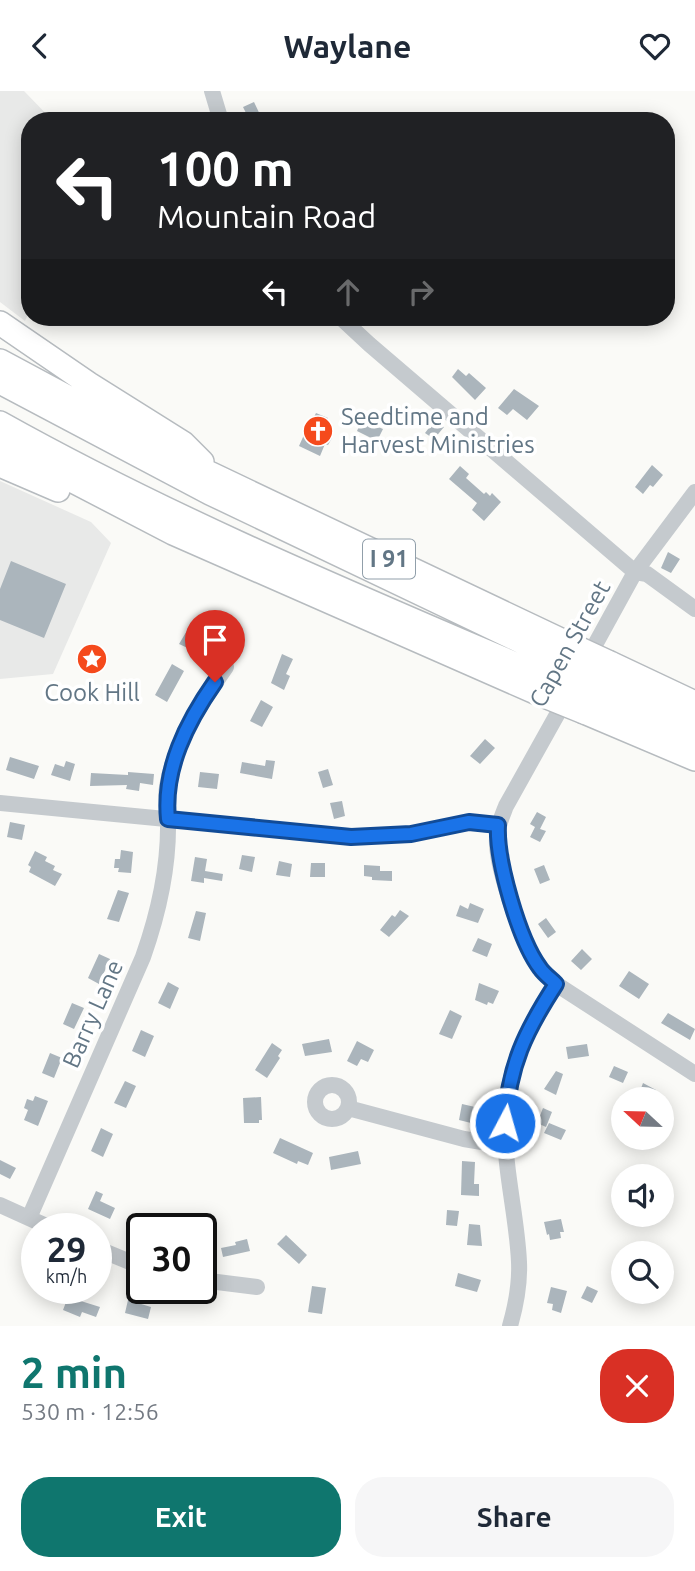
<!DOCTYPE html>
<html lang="en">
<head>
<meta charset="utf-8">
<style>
  body { margin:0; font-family:Ubuntu,sans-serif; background:#f6f6f7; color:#1f2937; height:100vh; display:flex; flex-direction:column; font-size:26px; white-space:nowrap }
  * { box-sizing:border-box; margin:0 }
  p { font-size:23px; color:#747a83 }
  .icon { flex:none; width:38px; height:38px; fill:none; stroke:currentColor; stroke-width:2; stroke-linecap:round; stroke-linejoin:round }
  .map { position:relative; height:1235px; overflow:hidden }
  .side { display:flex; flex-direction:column; background:#fff; flex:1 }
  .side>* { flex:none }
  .hud { position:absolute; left:21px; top:21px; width:654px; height:214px; border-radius:28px; box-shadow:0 4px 18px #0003; background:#202124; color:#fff; overflow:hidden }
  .needle { width:46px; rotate:292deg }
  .tools { position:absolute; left:611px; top:996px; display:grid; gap:14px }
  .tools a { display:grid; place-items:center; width:63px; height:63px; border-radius:50%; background:#fff; box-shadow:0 4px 18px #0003; font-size:35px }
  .speed { position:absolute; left:21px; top:1122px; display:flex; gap:14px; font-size:35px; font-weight:700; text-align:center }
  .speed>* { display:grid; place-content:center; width:91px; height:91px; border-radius:50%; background:#fff; box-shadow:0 4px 18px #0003; line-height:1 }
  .speed small { font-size:18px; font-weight:400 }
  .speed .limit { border:4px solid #111; border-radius:10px; background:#fff; color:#111 }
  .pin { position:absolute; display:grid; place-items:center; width:60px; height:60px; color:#fff; margin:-72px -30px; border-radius:50% 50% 50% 0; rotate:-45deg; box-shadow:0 0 7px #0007 }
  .pin .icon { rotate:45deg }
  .me { position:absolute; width:77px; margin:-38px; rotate:6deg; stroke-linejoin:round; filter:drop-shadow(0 0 5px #0008) }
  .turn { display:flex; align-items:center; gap:24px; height:147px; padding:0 21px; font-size:32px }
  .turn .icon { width:91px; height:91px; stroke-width:2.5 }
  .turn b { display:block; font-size:49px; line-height:60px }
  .lanes { display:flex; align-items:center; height:66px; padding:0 21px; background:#0003; justify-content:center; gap:35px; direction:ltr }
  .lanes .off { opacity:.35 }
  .round { display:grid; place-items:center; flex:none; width:74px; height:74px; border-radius:28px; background:#f6f6f7 }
  .summary { display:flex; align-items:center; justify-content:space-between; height:119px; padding:0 21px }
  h1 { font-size:42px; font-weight:600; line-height:52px; color:#0f766e }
  .primary-button { display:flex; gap:14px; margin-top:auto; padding:14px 21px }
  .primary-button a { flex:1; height:80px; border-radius:28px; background:#0f766e; color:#fff; font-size:28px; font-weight:600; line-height:80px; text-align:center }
  .primary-button a+a { background:#f6f6f7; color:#1f2937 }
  header { display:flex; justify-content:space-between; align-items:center; height:91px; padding:0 21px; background:#fff; font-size:32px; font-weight:600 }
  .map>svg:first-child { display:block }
  .built { fill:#e8e9e8 }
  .building { fill:#abb5bc }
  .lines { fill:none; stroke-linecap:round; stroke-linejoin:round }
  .highway-casing { stroke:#b6bbbf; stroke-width:26 }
  .minor { stroke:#c5cace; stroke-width:16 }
  .highway { stroke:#fff; stroke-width:23 }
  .highway-bridge-casing { stroke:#b6bbbf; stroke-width:26; stroke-linecap:butt }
  .highway-bridge { stroke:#fff; stroke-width:23 }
  .route-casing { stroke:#114b97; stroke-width:18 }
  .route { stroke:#1a73e8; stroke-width:12 }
  .labels { text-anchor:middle; stroke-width:7; stroke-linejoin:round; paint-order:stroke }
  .shield { fill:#fff; stroke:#919faa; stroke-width:2 }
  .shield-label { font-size:23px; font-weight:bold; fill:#627685 }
  .poi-label { font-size:24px; fill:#627685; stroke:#fff; text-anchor:start }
  .street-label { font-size:24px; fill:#627685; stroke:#fff }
</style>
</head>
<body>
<header><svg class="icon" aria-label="back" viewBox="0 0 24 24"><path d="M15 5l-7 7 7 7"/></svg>Waylane<svg class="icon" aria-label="heart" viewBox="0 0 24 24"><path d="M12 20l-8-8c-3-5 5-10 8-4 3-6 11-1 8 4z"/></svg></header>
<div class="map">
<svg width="695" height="1235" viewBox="0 0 695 1235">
  <rect width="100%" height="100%" fill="#fafaf7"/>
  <path class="built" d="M 0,0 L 24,0 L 53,30 L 30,30 L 30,219 L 25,230 L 0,211 Z
    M 0,390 L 91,431 L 111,452 L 53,583 L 0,588 Z"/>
  <path class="building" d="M 254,11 L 263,30 L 250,30 L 243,16 Z
    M 458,278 L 466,285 L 469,282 L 486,297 L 475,309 L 452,286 Z
    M 514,298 L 539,315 L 527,329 L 513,318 L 507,324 L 498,317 Z
    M 316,322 L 328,327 L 326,331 L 333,335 L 329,345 L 332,347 L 328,354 L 325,353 L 320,365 L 299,355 L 312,326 L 314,326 Z
    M 362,329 L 383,338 L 377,350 L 357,340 Z
    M 435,329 L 444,336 L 434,348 L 425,342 Z
    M 652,374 L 663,384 L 653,396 L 650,394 L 643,403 L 635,396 Z
    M 460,375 L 469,383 L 466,387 L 484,403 L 486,401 L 490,405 L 492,402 L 501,411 L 484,430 L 472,419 L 477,412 L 449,388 Z
    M 668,461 L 680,468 L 671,482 L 661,477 Z
    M 11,470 L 66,493 L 44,547 L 0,529 L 0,498 Z
    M 194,528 L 207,534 L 192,559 L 179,553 Z
    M 282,563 L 293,568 L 286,583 L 290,585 L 284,599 L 271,592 Z
    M 172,573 L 184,580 L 167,611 L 155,604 Z
    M 261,609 L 273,616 L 262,636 L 250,630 Z
    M 485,648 L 495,657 L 480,673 L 470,665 Z
    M 10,666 L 39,675 L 34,688 L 6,679 Z
    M 266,669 L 275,670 L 272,688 L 240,682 L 242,671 L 265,675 Z
    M 66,670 L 75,673 L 70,690 L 51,684 L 55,673 L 64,676 Z
    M 328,678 L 333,694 L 323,697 L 318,681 Z
    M 128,681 L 154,683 L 153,694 L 140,692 L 139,700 L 126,698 L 127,694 L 90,695 L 91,682 L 128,684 Z
    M 200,681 L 219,683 L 217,698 L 198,696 Z
    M 342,710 L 345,725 L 334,728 L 330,712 Z
    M 537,721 L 546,726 L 540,738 L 546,740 L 540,751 L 530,746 L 535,736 L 530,733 Z
    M 10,731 L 25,734 L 22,749 L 7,746 Z
    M 121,759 L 133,761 L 131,782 L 118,781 L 119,777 L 114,777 L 115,768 L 120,768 Z
    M 35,760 L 47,766 L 45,770 L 55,775 L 53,779 L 62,783 L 55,795 L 29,781 L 31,776 L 28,774 Z
    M 242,764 L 255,766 L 252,781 L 239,778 Z
    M 195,766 L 207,768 L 205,780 L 223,783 L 222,790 L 204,787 L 204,792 L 191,790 Z
    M 279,770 L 292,773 L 290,786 L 276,784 Z
    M 311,772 L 325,772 L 325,786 L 310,786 Z
    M 364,774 L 380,775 L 380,780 L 392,780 L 392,790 L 372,789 L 372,786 L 364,785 Z
    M 544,774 L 550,789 L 540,793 L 534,778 Z
    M 118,799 L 129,802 L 119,831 L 107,828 Z
    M 470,812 L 484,818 L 478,832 L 456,825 L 460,814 L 468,818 Z
    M 400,819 L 409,825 L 389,846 L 380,839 L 392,824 L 395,826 Z
    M 196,820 L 206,822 L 200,850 L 188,847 Z
    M 546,827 L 556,841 L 548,847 L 538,833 Z
    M 478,847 L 492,853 L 487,866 L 472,860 Z
    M 582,858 L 592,868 L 581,879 L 571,870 Z
    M 99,863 L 110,868 L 99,893 L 88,887 Z
    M 629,880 L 649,893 L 639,908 L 619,895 Z
    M 168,891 L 179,897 L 170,918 L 158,912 Z
    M 479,892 L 499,900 L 493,913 L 488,911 L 487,914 L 475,909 Z
    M 72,912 L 84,917 L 74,938 L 63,933 Z
    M 450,919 L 462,925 L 452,948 L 439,943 Z
    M 668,922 L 695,938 L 690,949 L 661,932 Z
    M 141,939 L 154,945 L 145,966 L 132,960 Z
    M 329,948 L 332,961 L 305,965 L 302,953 Z
    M 357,950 L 374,959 L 368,971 L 361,968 L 357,975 L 347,970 Z
    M 272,952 L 282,959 L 278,965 L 280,967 L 267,987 L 255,979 Z
    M 587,953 L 589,965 L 568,968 L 566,956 Z
    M 50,962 L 62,967 L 54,987 L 42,982 Z
    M 614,975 L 628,981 L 623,992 L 609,986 Z
    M 556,980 L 563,983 L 556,1004 L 544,998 Z
    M 125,990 L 136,995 L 126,1017 L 114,1012 Z
    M 643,992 L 656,999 L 652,1008 L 639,1003 Z
    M 35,1005 L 48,1010 L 38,1035 L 24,1029 L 28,1019 L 24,1017 L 27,1008 L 33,1010 Z
    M 261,1006 L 262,1029 L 259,1029 L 259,1032 L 244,1032 L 243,1007 Z
    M 462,1013 L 475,1016 L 471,1032 L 459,1029 Z
    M 543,1017 L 552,1021 L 546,1036 L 537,1032 Z
    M 549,1032 L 566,1039 L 561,1049 L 544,1042 Z
    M 101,1037 L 113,1043 L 103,1066 L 91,1060 Z
    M 280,1047 L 313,1062 L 308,1074 L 298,1070 L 297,1073 L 273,1062 Z
    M 358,1060 L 361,1073 L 331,1079 L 329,1066 Z
    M 0,1069 L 16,1077 L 10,1088 L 0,1083 Z
    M 462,1070 L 475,1071 L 474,1093 L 479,1093 L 479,1105 L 461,1104 Z
    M 96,1100 L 103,1103 L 100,1110 L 115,1117 L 110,1128 L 88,1118 Z
    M 447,1119 L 459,1120 L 457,1135 L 446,1134 Z
    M 561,1128 L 564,1141 L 560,1141 L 561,1147 L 550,1149 L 549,1143 L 547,1144 L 544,1131 Z
    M 469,1133 L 480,1134 L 482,1155 L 467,1154 Z
    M 286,1144 L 307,1164 L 299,1173 L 277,1153 Z
    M 247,1148 L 250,1160 L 223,1166 L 221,1157 L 236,1154 L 235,1151 Z
    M 458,1182 L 481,1189 L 477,1201 L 455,1195 Z
    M 312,1195 L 326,1197 L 322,1223 L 308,1221 Z
    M 587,1195 L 598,1200 L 592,1212 L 581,1207 Z
    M 551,1196 L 567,1200 L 561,1222 L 552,1219 L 553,1213 L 547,1212 Z
    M 68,1206 L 100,1216 L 96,1226 L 82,1221 L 80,1226 L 63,1219 Z
    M 128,1209 L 151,1216 L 148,1228 L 125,1222 Z"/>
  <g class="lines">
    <g class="highway-casing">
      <path id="highway" d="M 0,232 L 89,293 L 183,352 L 202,371
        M 0,270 L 209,382 L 569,553
        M 0,291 L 210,402 L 560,569
        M 0,332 C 177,431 364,508 550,588
        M 0,352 L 173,442 L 542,604
        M 0,374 L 58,399
        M 610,572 L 695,612
        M 601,588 L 692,631
        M 592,606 L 695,648
        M 584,621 L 695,668"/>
    </g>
    <path class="minor" d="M 212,0 L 221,30
      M 340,226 L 369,253 L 635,481 L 647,483 L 695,518
      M 585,572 L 635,481 L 695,401
      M 568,604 L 506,715 C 501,728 496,739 497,753 C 498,780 523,856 540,877 C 544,883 551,888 556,893 L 695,983
      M 0,712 L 351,746 L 411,743 L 469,731 L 498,735
      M315 1011a17 17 0 1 1 34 0a17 17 0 1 1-34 0Z
      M 348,1017 L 464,1048 L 506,1055
      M 0,1114 L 53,1138
      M 29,1127 L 143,866 C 159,821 169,776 168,729 C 168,718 165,707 167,696 C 174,652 201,612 226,576
      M 96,1157 L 142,1176
      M 201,1189 L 257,1196
      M 510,1235 C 516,1214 520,1193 519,1171 C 517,1125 504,1079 505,1032 C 506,978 527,937 556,893"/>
    <use href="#highway" class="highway"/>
    <g class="highway-bridge-casing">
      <path id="highway-bridge" d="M 569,553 L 610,572
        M 560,569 L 601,588
        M 550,588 L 592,606
        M 542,604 L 584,621"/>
    </g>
    <use href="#highway-bridge" class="highway-bridge"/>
  </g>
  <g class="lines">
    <g class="route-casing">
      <path id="route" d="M 215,591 C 187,631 163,678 168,728 L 351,746 L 411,743 L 469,731 L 498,734 C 496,769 519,849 540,877 C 544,883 551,888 556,893 C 525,941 509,974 505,1032"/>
    </g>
    <use href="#route" class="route"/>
  </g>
  <defs>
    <g id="church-disc" transform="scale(1.575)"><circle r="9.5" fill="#f54a1c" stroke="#fff"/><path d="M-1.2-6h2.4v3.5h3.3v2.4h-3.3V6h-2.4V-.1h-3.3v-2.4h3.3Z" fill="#fff"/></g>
    <g id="sight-disc" transform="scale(1.575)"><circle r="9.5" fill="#f54a1c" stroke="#fff"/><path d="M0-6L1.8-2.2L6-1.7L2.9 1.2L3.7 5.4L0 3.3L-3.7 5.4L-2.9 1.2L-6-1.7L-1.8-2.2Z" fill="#fff"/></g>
  </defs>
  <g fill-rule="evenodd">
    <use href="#church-disc" x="318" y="340"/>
    <use href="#sight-disc" x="92" y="568"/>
  </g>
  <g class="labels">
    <rect class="shield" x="363" y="448.5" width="52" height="39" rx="5"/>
    <g class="shield-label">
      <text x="389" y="476">I 91</text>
    </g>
    <g class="poi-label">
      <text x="341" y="334">Seedtime and<tspan x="341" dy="28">Harvest Ministries</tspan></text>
      <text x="92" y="610" text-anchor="middle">Cook Hill</text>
    </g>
    <g class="street-label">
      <text transform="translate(570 553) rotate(-61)" y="8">Capen Street</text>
      <text transform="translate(93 923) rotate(-66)" y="8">Barry Lane</text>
    </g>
  </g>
</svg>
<div class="tools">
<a><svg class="needle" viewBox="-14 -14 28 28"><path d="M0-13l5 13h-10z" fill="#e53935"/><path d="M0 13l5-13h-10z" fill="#747a83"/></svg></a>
<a><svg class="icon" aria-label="sound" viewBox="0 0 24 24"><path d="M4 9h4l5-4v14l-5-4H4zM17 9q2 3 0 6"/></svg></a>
<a><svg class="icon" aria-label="search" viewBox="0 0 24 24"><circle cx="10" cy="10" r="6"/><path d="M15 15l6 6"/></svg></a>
</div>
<div class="speed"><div>29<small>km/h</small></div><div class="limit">30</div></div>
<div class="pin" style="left:215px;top:591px;background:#d93025"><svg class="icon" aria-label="arrive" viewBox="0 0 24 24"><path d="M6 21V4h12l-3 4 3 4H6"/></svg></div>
<svg class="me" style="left:505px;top:1032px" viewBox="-20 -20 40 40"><circle r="17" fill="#1a73e8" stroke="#fff" stroke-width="3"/><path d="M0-11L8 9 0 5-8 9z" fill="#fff"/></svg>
<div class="hud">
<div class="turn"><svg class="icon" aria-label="left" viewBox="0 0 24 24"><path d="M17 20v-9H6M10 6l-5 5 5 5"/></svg><div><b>100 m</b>Mountain Road</div></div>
<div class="lanes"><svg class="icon" aria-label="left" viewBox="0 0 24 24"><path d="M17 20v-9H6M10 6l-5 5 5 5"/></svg><svg class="icon off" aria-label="ahead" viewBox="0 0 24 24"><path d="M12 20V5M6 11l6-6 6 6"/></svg><svg class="icon off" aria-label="right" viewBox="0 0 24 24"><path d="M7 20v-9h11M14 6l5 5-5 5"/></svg></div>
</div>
</div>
<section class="side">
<div class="summary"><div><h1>2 min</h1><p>530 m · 12:56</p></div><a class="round" style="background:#d93025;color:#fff"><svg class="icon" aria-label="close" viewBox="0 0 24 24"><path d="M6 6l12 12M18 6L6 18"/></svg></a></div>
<div class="primary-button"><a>Exit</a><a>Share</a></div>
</section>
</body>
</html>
